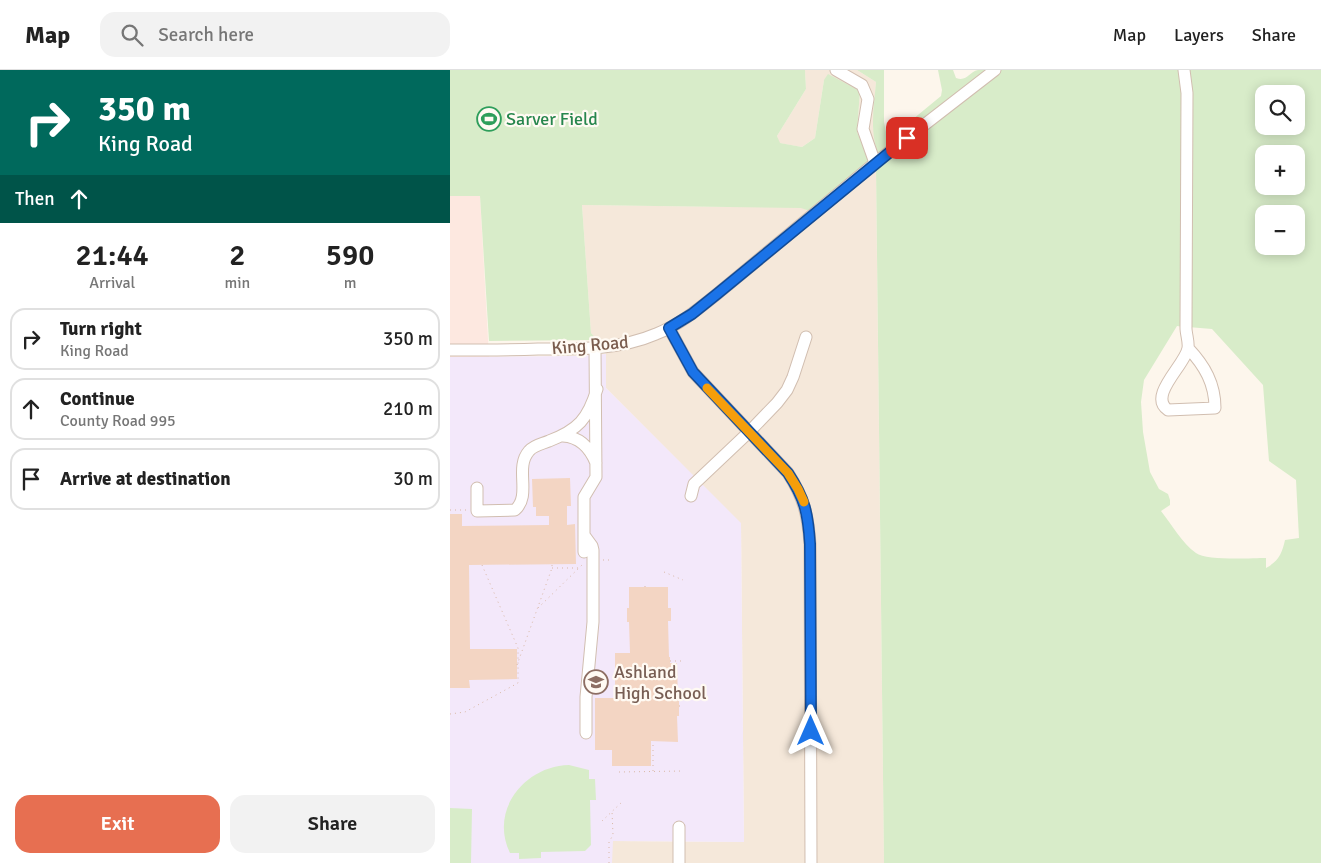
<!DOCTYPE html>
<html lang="en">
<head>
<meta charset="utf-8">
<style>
  body { margin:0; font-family:Signika,sans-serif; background:#f2f2f2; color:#222; height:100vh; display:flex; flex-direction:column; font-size:19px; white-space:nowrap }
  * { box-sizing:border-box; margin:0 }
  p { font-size:16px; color:#767676 }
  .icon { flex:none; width:28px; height:28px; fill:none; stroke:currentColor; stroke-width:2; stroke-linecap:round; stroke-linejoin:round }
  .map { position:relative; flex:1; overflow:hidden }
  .sheet { display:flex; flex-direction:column; background:#fff; width:450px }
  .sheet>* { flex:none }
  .hud { background:#00695c; color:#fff; overflow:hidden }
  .fabs { position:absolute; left:805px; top:15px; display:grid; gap:10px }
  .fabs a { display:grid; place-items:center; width:50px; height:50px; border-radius:10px; background:#fff; box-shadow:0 2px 12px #0003; font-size:25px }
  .pin { position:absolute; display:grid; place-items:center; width:42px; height:42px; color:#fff; margin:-21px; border-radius:10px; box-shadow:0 2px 8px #0006 }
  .me { position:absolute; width:55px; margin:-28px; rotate:0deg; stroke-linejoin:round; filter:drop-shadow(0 0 4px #0008) }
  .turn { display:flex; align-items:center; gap:18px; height:105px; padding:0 15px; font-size:22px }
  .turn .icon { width:65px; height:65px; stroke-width:2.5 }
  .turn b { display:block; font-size:35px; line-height:42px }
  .then { display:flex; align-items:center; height:48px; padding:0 15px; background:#0003; gap:10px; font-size:19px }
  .eta { display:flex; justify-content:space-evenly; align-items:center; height:85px; text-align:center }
  .eta b { font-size:30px; font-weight:600; line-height:35px }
  .button { display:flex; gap:10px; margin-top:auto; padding:10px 15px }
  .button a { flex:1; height:58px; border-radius:15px; background:#e76f51; color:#fff; font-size:20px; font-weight:600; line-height:58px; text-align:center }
  .button a+a { background:#f2f2f2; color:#222 }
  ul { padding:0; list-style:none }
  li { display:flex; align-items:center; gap:15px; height:62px; margin:0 10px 8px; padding:0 5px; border:2px solid #e0e0e0; border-radius:15px }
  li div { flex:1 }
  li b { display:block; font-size:19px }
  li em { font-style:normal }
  header { display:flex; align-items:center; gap:30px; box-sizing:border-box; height:70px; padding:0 25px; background:#fff; border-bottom:1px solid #e0e0e0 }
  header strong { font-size:24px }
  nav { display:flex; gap:28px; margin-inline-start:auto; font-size:18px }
  .search { width:350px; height:45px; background:#f2f2f2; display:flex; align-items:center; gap:12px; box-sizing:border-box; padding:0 18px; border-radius:15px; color:#767676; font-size:19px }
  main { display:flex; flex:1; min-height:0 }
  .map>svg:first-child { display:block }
  .residential { fill:#f5e8da }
  .commercial { fill:#fde8e0 }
  .education { fill:#f3e8fa }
  .green { fill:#d8ecc9; fill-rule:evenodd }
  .building { fill:#f3d5c3 }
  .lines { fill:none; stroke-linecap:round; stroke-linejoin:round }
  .minor-casing { stroke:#d1beb0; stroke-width:13 }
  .path { stroke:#d9b8a5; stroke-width:1; stroke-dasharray:1 4; stroke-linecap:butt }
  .minor { stroke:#fff; stroke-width:11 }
  .route-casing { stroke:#114b97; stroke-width:12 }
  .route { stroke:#1a73e8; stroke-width:9 }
  .slow { stroke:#f59e0b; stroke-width:9 }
  .labels { text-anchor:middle; stroke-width:4.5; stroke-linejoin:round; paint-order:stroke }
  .leisure-label { font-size:18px; fill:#27864d; stroke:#fffaf3; text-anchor:start }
  .street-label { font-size:18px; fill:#7a5c4d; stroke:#fffaf3 }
  .education-label { font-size:18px; fill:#785e54; stroke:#fffaf3; text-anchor:start }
</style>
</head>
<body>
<header>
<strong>Map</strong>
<div class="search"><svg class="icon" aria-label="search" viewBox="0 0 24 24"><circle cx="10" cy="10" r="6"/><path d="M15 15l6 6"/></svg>Search here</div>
<nav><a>Map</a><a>Layers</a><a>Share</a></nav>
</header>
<main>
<section class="sheet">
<div class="hud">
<div class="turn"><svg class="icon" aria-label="right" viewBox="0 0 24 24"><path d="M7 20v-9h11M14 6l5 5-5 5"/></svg><div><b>350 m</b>King Road</div></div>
<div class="then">Then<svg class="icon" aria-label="ahead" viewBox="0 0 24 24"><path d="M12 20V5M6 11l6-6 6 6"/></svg></div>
</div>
<div class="eta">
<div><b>21:44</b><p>Arrival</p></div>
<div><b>2</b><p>min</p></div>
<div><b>590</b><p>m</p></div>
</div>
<ul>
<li><svg class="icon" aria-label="right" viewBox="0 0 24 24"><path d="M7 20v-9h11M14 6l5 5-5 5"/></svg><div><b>Turn right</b><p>King Road</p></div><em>350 m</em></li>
<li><svg class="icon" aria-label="ahead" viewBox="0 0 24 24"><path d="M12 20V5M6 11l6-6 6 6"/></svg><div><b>Continue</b><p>County Road 995</p></div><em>210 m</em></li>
<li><svg class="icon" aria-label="arrive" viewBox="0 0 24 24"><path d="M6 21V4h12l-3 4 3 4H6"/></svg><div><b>Arrive at destination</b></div><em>30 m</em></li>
</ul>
<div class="button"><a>Exit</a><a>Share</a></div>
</section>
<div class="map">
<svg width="871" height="793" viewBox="0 0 871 793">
  <rect width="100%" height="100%" fill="#fdf6ec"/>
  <path class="residential" d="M 355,0 L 407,0 L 426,12 L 423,57 L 429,85 L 426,106 L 434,793 L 162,793 L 162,771 L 294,772 L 291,454 L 156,318 L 156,284 L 141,263 L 132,135 L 281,137 L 417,87 L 407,62 L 410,21 L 374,10 L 365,68 L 352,77 L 329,73 L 327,66 L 356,19 Z"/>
  <path class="commercial" d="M 0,126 L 30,126 L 39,287 L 0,287 Z"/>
  <path class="education" d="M 156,284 L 156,318 L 291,453 L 294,772 L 163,771 L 162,793 L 0,793 L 0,287 L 129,286 Z"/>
  <path class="green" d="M 0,0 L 355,0 L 356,19 L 327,66 L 330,73 L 352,77 L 365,68 L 374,10 L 378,4 L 410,21 L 407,62 L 420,93 L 360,141 L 351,138 L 132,135 L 141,263 L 147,270 L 39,271 L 30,126 L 0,126 Z
    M 407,0 L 434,0 L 434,52 L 437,67 L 440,68 L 491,26 L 492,20 L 488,0 L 503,0 L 506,8 C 517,12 519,2 528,0 C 531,0 534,0 537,0 L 429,85 C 419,63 424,36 426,12 Z
    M 551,0 L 731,0 L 734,257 L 727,256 L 694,310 L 691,332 L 693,362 L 700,402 L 709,419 L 718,424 L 720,430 L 720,435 L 711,441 C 722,455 732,473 746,483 C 756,491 801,488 816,488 L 816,498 C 829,491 832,483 835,470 L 849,468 L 846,410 L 819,391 L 813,315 L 762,259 L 738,257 L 737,0 L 871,0 L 871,793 L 434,793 L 426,98 ZM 814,24 L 846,24 L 846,56 L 814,56 ZM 814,84 L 846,84 L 846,116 L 814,116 ZM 814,144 L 846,144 L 846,176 L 814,176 Z
    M 119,695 L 139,700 L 139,709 L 145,709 L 146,730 L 140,730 L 141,775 L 135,781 L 91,782 L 91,788 L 69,789 L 69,783 L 60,783 C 39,740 75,696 119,695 Z
    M 0,738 L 22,739 L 21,793 L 0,793 Z"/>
  <path class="building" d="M 120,408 L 121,436 L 117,436 L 117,455 L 125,454 L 126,494 L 19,495 L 20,579 L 67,579 L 67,609 L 19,610 L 20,618 L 0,618 L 0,444 L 12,444 L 12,456 L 99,455 L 99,446 L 86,446 L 86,437 L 83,437 L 82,409 Z
    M 179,517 L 218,517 L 218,538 L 221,538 L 221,551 L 218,551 L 219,587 L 220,587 L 220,593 L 227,593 L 228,631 L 229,631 L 229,646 L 227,646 L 228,672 L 201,671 L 201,696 L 162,696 L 162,680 L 145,680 L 145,628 L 168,628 L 168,621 L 165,621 L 165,583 L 180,583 L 179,552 L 177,552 L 177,538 L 179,538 Z"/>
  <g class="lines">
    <g class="minor-casing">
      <path id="minor" d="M 386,0 L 412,15 L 418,29 L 413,59 L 425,93
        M 734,0 L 737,23 L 736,258 C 736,264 739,272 738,278 C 736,294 697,326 718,340 L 765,338 C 765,314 755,296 738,278
        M 219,258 L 243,302 L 338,403 C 354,428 358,445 360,474 L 361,793
        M 0,280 C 29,280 59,280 88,279 C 128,279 169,280 206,264 C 229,255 247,240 267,224 L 425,93 L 545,0
        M 113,366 C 130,367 140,378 146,393
        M 27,418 L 27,441 L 65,440 C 82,425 64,398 79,381 C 84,375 92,374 99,371 C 128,360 138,349 147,319
        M 241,426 L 244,414 L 299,362 L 327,333 L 337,320 L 343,307 L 356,267
        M 134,465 L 142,476 L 143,480 L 143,552 L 136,627 L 136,663
        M 134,482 L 134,427 L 146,407 L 145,278
        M 229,757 L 229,793"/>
    </g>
    <path class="path" d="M 0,440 L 16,440
      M 153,490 L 162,490
      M 102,498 L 128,498
      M 214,502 L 233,510
      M 195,517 L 195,514
      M 88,538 L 132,495
      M 220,591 L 234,591
      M 67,595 L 102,498 L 102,494
      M 229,636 L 234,636
      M 0,644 L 15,642 L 68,613 L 68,578 L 32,495
      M 203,701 L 203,671
      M 169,702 L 234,701
      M 152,751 L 172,732
      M 159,793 L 159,772 L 163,765 L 162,741"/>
    <use href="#minor" class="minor"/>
  </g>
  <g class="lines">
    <g class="route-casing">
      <path id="route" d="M 361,661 L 360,474 C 358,443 355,429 338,403 L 243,302 L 219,258 L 242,244 L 267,224 L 457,68"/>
    </g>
    <use href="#route" class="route"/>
    <path class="slow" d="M 257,318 L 338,403 L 348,419 L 354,432"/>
  </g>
  <defs>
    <g id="stadium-ring" transform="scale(1.25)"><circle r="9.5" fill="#fffaf3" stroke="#2e9e5b" stroke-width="1.5"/><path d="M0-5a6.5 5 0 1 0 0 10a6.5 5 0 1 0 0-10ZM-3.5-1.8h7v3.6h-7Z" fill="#2e9e5b"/></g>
    <g id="school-ring" transform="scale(1.25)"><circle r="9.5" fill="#fffaf3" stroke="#8d6e63" stroke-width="1.5"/><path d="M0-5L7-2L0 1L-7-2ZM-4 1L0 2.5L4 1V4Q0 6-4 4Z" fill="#8d6e63"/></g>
  </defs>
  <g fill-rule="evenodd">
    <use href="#stadium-ring" x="39" y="49"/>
    <use href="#school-ring" x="146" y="612"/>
  </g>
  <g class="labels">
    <g class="leisure-label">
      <text x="56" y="55">Sarver Field</text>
    </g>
    <g class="street-label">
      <text transform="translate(140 275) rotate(-5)" y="6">King Road</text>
    </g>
    <g class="education-label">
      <text x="164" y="608">Ashland<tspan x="164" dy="21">High School</tspan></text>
    </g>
  </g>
</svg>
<div class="fabs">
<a><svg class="icon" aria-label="search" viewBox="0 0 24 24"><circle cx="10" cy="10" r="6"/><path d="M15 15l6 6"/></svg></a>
<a>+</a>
<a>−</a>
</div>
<div class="pin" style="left:457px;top:68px;background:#d93025"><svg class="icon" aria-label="arrive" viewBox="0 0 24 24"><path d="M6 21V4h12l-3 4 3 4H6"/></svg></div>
<svg class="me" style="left:361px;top:661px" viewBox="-20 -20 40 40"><path d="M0-17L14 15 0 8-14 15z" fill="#1a73e8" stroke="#fff" stroke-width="4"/></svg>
</div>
</main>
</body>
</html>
